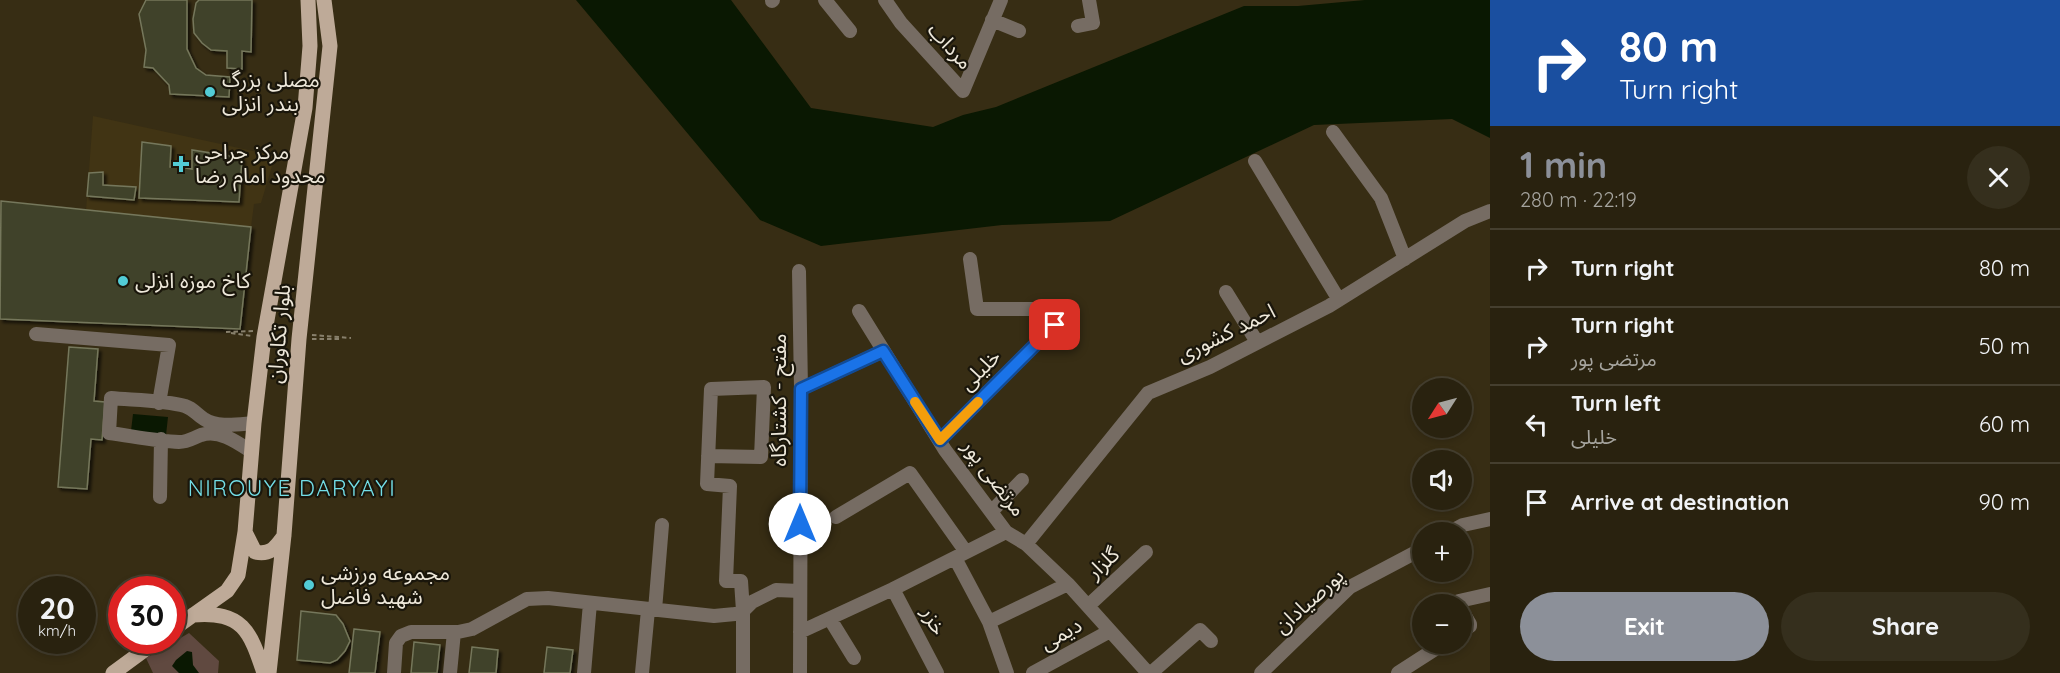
<!DOCTYPE html>
<html lang="en">
<head>
<meta charset="utf-8">
<style>
  body { margin:0; font-family:Quicksand,"Noto Sans Arabic",sans-serif; background:#352f1d; color:#f1f3f6; height:100vh; display:flex; flex-direction:column; font-size:22px; white-space:nowrap }
  * { box-sizing:border-box; margin:0 }
  p { font-size:20px; color:#a5a49e }
  .icon { flex:none; width:33px; height:33px; fill:none; stroke:currentColor; stroke-width:2; stroke-linecap:round; stroke-linejoin:round }
  .map { position:relative; flex:1; overflow:hidden }
  .panel { display:flex; flex-direction:column; background:#29220f; width:570px }
  .panel>* { flex:none }
  .banner { background:#1a4fa0; color:#fff; overflow:hidden }
  .needle { width:39px; rotate:234deg }
  .buttons { position:absolute; left:1412px; top:378px; display:grid; gap:12px }
  .buttons a { display:grid; place-items:center; width:60px; height:60px; border-radius:50%; background:#29220f; box-shadow:0 3px 9px #0003,0 0 0 2px #453f2f; font-size:30px }
  .speed { position:absolute; left:18px; top:576px; display:flex; gap:12px; font-size:30px; font-weight:700; text-align:center }
  .speed>* { display:grid; place-content:center; width:78px; height:78px; border-radius:50%; background:#29220f; box-shadow:0 3px 9px #0003,0 0 0 2px #453f2f; line-height:1 }
  .speed small { font-size:15px; font-weight:400 }
  .speed .limit { border:9px solid #d22; background:#fff; color:#111 }
  .pin { position:absolute; display:grid; place-items:center; width:51px; height:51px; color:#fff; margin:-26px; border-radius:12px; box-shadow:0 3px 9px #0006 }
  .me { position:absolute; width:66px; margin:-33px; rotate:0deg; stroke-linejoin:round; filter:drop-shadow(0 0 4px #0008) }
  .turn { display:flex; align-items:center; gap:21px; height:126px; padding:0 30px; font-size:27px }
  .turn .icon { width:78px; height:78px; stroke-width:2.5 }
  .turn b { display:block; font-size:42px; line-height:51px }
  .round { display:grid; place-items:center; flex:none; width:63px; height:63px; border-radius:32px; background:#352f1d }
  .headline { display:flex; align-items:center; justify-content:space-between; height:102px; padding:0 30px }
  h1 { font-size:36px; font-weight:700; line-height:45px; color:#8c9099 }
  .primary-button { display:flex; gap:12px; margin-top:auto; padding:12px 30px }
  .primary-button a { flex:1; height:69px; border-radius:36px; background:#8c9099; color:#fff; font-size:24px; font-weight:700; line-height:69px; text-align:center }
  .primary-button a+a { background:#352f1d; color:#f1f3f6 }
  ul { padding:0; list-style:none }
  li { display:flex; align-items:center; gap:18px; height:78px; padding:0 30px; border-top:2px solid #453f2f }
  li div { flex:1 }
  li b { display:block; font-size:22px }
  li em { font-style:normal }
  main { display:flex; flex:1; min-height:0 }
  .map>svg:first-child { display:block }
  .built { fill:#413414 }
  .green { fill:#604940 }
  .water { fill:#0a1802 }
  .building { fill:#414329; stroke:#75775b; stroke-width:1.5; filter:url(#shadow) }
  .lines { fill:none; stroke-linecap:round; stroke-linejoin:round }
  .path { stroke:#88806c; stroke-width:2; stroke-dasharray:4.5 3; stroke-linecap:butt }
  .minor { stroke:#766c63; stroke-width:14 }
  .major { stroke:#beaa98; stroke-width:15 }
  .route-casing { stroke:#114b97; stroke-width:15 }
  .route { stroke:#1a73e8; stroke-width:10 }
  .slow { stroke:#f59e0b; stroke-width:10 }
  .poi-dot { fill:#52ccd6; stroke:#1a160b; stroke-width:2 }
  .labels { text-anchor:middle; stroke-width:4.5; stroke-linejoin:round; paint-order:stroke }
  .street-label { font-size:21px; fill:#eee8da; stroke:#1a160b }
  .poi-label { font-size:21px; fill:#eee8da; stroke:#1a160b; text-anchor:start }
  .neighbourhood-label { font-size:22px; letter-spacing:1.5px; fill:#73dee7; stroke:#1a160b }
</style>
</head>
<body>
<main>
<div class="map">
<svg width="1490" height="673" viewBox="0 0 1490 673">
  <defs>
    <filter id="shadow"><feDropShadow dx="3" dy="3" stdDeviation="1.5" flood-color="#0009"/></filter>
  </defs>
  <rect width="100%" height="100%" fill="#372d14"/>
  <path class="built" d="M 93,116 L 275,156 L 261,203 L 254,204 L 251,227 L 86,211 Z"/>
  <path class="green" d="M 189,633 L 219,661 L 218,673 L 153,673 L 146,658 Z"/>
  <path class="water" d="M 576,0 L 731,0 L 811,108 L 933,127 L 963,115 L 996,107 L 1244,6 L 1298,6 L 1365,0 L 1490,0 L 1490,138 L 1452,119 L 1314,125 L 1110,221 L 1002,225 L 821,246 L 760,220 Z
    M 133,414 L 168,417 L 166,435 L 131,431 Z
    M 187,651 L 192,652 L 193,665 L 199,673 L 179,673 L 172,666 L 176,660 Z"/>
  <path class="building" d="M 146,0 L 187,0 L 187,49 L 196,68 L 206,75 L 230,77 L 229,97 L 170,94 L 169,85 L 153,68 L 144,67 L 146,50 L 139,14 Z
    M 199,0 L 252,0 L 251,52 L 242,51 L 242,69 L 227,68 L 227,51 L 211,50 L 202,43 L 194,33 L 193,19 L 196,3 Z
    M 142,142 L 171,146 L 170,167 L 174,167 L 174,163 L 186,163 L 186,168 L 192,169 L 192,150 L 242,158 L 239,202 L 139,198 Z
    M 103,172 L 103,185 L 136,187 L 134,200 L 87,196 L 89,173 Z
    M 1,201 L 251,227 L 240,329 L 0,319 Z
    M 69,347 L 98,349 L 94,401 L 105,402 L 102,440 L 91,439 L 87,489 L 58,487 Z
    M 301,611 L 336,615 L 343,624 L 350,641 L 345,651 L 337,660 L 330,663 L 297,660 Z
    M 354,629 L 380,632 L 375,673 L 349,673 Z
    M 414,642 L 440,645 L 437,673 L 411,673 Z
    M 472,647 L 498,650 L 496,673 L 469,673 Z
    M 547,647 L 573,650 L 570,673 L 544,673 Z"/>
  <g class="lines">
    <path class="path" d="M 226,332 L 253,331
      M 231,333 L 252,336
      M 312,335 L 351,338
      M 312,339 L 339,339"/>
    <path class="minor" d="M 825,0 L 850,31
      M 885,0 L 901,23 L 963,91 L 1001,0
      M 772,1 L 773,0
      M 992,20 L 1019,31
      M 1078,26 L 1093,23 L 1089,0
      M 1333,132 L 1381,198 L 1405,259
      M 1255,161 L 1339,300
      M 799,271 L 801,389 L 800,673
      M 1226,292 L 1257,342
      M 859,311 L 945,450 L 1006,532 L 1026,544 L 1068,584 L 1148,673
      M 36,334 L 169,345 L 159,403
      M 801,389 L 883,351
      M 940,440 L 1055,325 L 1053,315 L 1037,309 L 977,309 L 970,259
      M 252,452 C 237,442 219,429 201,435 C 193,438 188,442 179,442 C 156,441 132,436 109,433 L 111,398 C 132,400 165,400 185,406 C 194,409 197,415 204,419 C 217,428 239,424 254,423
      M 708,456 L 761,457 L 764,387 L 711,389 L 707,484 L 730,486 L 726,581 L 741,581 L 743,611 L 743,673
      M 160,497 L 161,439
      M 991,512 L 1022,480
      M 836,517 L 910,473 L 966,552
      M 1450,532 L 1463,525 L 1490,519
      M 1026,544 L 1148,393 L 1210,367 L 1329,306 L 1465,221 L 1490,211
      M 955,558 L 989,622 L 1007,673
      M 893,589 L 937,673
      M 1458,604 L 1459,601 L 1490,594
      M 1089,605 L 1146,552
      M 1461,609 L 1470,624 L 1470,626 L 1461,632
      M 655,610 L 662,525
      M 830,619 L 854,658
      M 989,622 L 1068,584
      M 800,632 L 893,589 L 1006,532
      M 394,673 L 396,643 L 401,636 L 411,632 L 458,632 L 472,629 L 527,599 L 548,598 L 714,616 L 735,614 L 743,611 L 752,602 L 776,590 L 800,591
      M 450,673 L 454,632
      M 584,673 L 590,603
      M 642,673 L 648,610
      M 1033,673 L 1110,631
      M 1151,673 L 1200,630 L 1211,641
      M 1261,673 L 1350,587 L 1422,549
      M 1398,673 L 1443,644"/>
    <path class="major" d="M 245,532 L 255,552 C 271,555 275,548 284,536
      M 193,615 C 243,611 250,631 264,673
      M 172,630 L 227,591 L 238,575 L 245,532 L 254,423 L 264,337 L 305,108 L 310,46 L 308,0
      M 113,673 L 158,640
      M 269,673 L 284,535 L 299,339 L 330,46 L 324,0"/>
  </g>
  <g class="lines">
    <g class="route-casing">
      <path id="route" d="M 800,524 L 801,389 L 883,351 L 940,440 L 1055,325"/>
    </g>
    <use href="#route" class="route"/>
    <path class="slow" d="M 915,402 L 940,440 L 978,402"/>
  </g>
  <g class="poi-dot">
    <circle cx="210" cy="92" r="6"/>
    <path d="M178 155h6v6h6v6h-6v6h-6v-6h-6v-6h6z"/>
    <circle cx="123" cy="281" r="6"/>
    <circle cx="309" cy="585" r="6"/>
  </g>
  <g class="labels">
    <g class="street-label">
      <text transform="translate(950 46) rotate(48)" y="7">مرداب</text>
      <text transform="translate(1226 333) rotate(-26)" y="7">احمد کشوری</text>
      <text transform="translate(279 334) rotate(-85)" y="7">بلوار تکاوران</text>
      <text transform="translate(980 370) rotate(-45)" y="7">خلیلی</text>
      <text transform="translate(779 400) rotate(-90)" y="7">مفتح - کشتارگاه</text>
      <text transform="translate(994 478) rotate(53)" y="7">مرتضی پور</text>
      <text transform="translate(1103 563) rotate(-43)" y="7">گلزار</text>
      <text transform="translate(1309 601) rotate(-42)" y="7">پورصیادان</text>
      <text transform="translate(934 621) rotate(63)" y="7">خزر</text>
      <text transform="translate(1061 634) rotate(-29)" y="7">دیمی</text>
    </g>
    <g class="poi-label">
      <text x="222" y="87">مصلی بزرگ<tspan x="222" dy="24">بندر انزلی</tspan></text>
      <text x="195" y="159">مرکز جراحی<tspan x="195" dy="24">محدود امام رضا</tspan></text>
      <text x="135" y="288">کاخ موزه انزلی</text>
      <text x="321" y="580">مجموعه ورزشی<tspan x="321" dy="24">شهید فاضل</tspan></text>
    </g>
    <g class="neighbourhood-label">
      <text x="292" y="496">NIROUYE DARYAYI</text>
    </g>
  </g>
</svg>
<div class="buttons">
<a><svg class="needle" viewBox="-14 -14 28 28"><path d="M0-13l5 13h-10z" fill="#e53935"/><path d="M0 13l5-13h-10z" fill="#a5a49e"/></svg></a>
<a><svg class="icon" aria-label="sound" viewBox="0 0 24 24"><path d="M4 9h4l5-4v14l-5-4H4zM17 9q2 3 0 6"/></svg></a>
<a>+</a>
<a>−</a>
</div>
<div class="speed"><div>20<small>km/h</small></div><div class="limit">30</div></div>
<div class="pin" style="left:1055px;top:325px;background:#d93025"><svg class="icon" aria-label="arrive" viewBox="0 0 24 24"><path d="M6 21V4h12l-3 4 3 4H6"/></svg></div>
<svg class="me" style="left:800px;top:524px" viewBox="-20 -20 40 40"><circle r="19" fill="#fff"/><path d="M0-13L10 11 0 6-10 11z" fill="#1a73e8"/></svg>
</div>
<section class="panel">
<div class="banner">
<div class="turn"><svg class="icon" aria-label="right" viewBox="0 0 24 24"><path d="M7 20v-9h11M14 6l5 5-5 5"/></svg><div><b>80 m</b>Turn right</div></div>
</div>
<div class="headline"><div><h1>1 min</h1><p>280 m · 22:19</p></div><a class="round"><svg class="icon" aria-label="close" viewBox="0 0 24 24"><path d="M6 6l12 12M18 6L6 18"/></svg></a></div>
<ul>
<li><svg class="icon" aria-label="right" viewBox="0 0 24 24"><path d="M7 20v-9h11M14 6l5 5-5 5"/></svg><div><b>Turn right</b></div><em>80 m</em></li>
<li><svg class="icon" aria-label="right" viewBox="0 0 24 24"><path d="M7 20v-9h11M14 6l5 5-5 5"/></svg><div><b>Turn right</b><p>مرتضی پور</p></div><em>50 m</em></li>
<li><svg class="icon" aria-label="left" viewBox="0 0 24 24"><path d="M17 20v-9H6M10 6l-5 5 5 5"/></svg><div><b>Turn left</b><p>خلیلی</p></div><em>60 m</em></li>
<li><svg class="icon" aria-label="arrive" viewBox="0 0 24 24"><path d="M6 21V4h12l-3 4 3 4H6"/></svg><div><b>Arrive at destination</b></div><em>90 m</em></li>
</ul>
<div class="primary-button"><a>Exit</a><a>Share</a></div>
</section>
</main>
</body>
</html>
